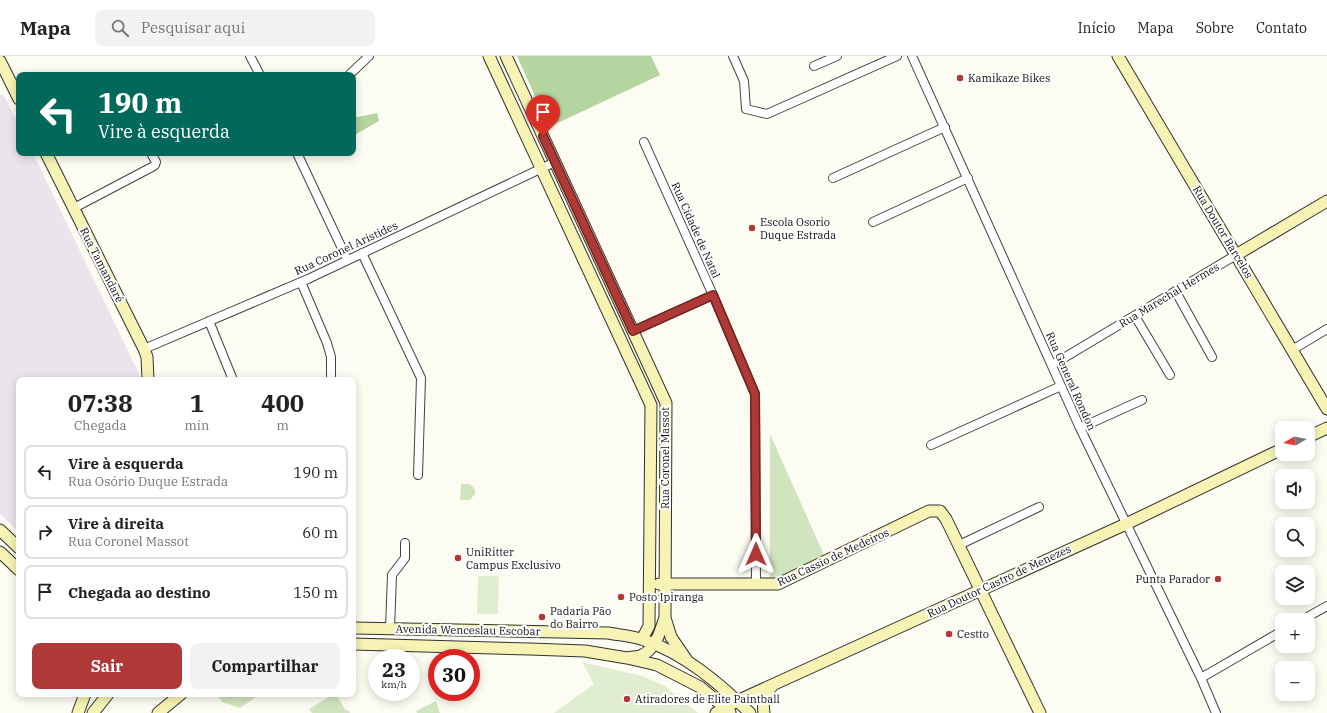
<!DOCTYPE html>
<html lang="pt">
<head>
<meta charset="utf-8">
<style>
  body { margin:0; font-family:"IBM Plex Serif",serif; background:#f2f2f2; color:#222; height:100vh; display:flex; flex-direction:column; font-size:15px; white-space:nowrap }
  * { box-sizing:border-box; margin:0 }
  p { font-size:13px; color:#767676 }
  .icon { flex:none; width:22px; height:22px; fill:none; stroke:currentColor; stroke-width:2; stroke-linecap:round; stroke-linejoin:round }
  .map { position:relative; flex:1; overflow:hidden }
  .sheet { position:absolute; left:16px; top:321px; width:340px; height:320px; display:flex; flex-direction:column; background:#fff; border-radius:8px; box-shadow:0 2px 10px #0003 }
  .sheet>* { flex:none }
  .top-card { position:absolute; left:16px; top:16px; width:340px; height:84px; border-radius:8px; box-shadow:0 2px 10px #0003; background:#00695c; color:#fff; overflow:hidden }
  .needle { width:26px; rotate:261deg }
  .fabs { position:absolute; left:1275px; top:365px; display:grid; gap:8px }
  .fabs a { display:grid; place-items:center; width:40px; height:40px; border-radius:8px; background:#fff; box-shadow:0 2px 10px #0003; font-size:20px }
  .speed { position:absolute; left:368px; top:593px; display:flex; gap:8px; font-size:20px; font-weight:700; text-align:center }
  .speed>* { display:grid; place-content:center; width:52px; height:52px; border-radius:50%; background:#fff; box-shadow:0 2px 10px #0003; line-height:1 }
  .speed small { font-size:10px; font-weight:400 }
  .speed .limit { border:6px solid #d22; background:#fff; color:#111 }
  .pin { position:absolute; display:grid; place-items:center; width:34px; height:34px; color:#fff; margin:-41px -17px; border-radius:50% 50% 50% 0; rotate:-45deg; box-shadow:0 0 4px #0007 }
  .pin .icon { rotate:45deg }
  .me { position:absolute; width:44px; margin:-22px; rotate:0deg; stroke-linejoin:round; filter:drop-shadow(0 0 3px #0008) }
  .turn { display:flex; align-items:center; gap:14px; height:84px; padding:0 16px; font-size:18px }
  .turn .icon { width:52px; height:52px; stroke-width:2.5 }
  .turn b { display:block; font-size:28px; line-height:34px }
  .eta { display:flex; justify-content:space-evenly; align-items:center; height:68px; text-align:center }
  .eta b { font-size:24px; font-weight:700; line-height:28px }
  .action { display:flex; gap:8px; margin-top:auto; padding:8px 16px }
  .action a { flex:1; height:46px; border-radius:8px; background:#af3936; color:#fff; font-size:16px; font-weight:700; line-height:46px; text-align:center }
  .action a+a { background:#f2f2f2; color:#222 }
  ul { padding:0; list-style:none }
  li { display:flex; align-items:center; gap:12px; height:54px; margin:0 8px 6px; padding:0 8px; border:2px solid #e0e0e0; border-radius:8px }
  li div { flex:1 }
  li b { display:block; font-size:15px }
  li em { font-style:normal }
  header { display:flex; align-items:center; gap:24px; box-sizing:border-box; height:56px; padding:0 20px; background:#fff; border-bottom:1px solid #e0e0e0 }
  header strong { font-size:19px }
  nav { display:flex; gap:22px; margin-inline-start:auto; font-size:14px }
  .search { width:280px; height:36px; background:#f2f2f2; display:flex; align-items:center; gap:10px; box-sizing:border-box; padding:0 14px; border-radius:8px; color:#767676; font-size:15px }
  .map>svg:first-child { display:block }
  .industrial { fill:#ece4ec }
  .green { fill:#d0e5bf }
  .forest { fill:#b4d4a0 }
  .pitch { fill:#e1edd0 }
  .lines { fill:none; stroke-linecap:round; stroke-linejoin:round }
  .street-casing { stroke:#424242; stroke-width:10 }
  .secondary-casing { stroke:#313131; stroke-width:13 }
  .street { stroke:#fff; stroke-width:8 }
  .secondary { stroke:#f6f3b5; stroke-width:11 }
  .route-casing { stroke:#722523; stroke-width:10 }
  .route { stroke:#af3936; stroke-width:7 }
  .poi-dot { fill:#af3936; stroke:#fff; stroke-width:1.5 }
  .labels { text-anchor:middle; stroke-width:4; stroke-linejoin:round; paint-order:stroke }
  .poi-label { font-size:11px; fill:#0f0f0f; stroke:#fff; text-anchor:start }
  .street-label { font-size:11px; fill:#0f0f0f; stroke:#fff }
</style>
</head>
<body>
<header>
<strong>Mapa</strong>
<div class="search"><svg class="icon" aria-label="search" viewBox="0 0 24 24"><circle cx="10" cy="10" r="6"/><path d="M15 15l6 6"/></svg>Pesquisar aqui</div>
<nav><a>Início</a><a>Mapa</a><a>Sobre</a><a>Contato</a></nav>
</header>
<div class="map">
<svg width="1327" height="657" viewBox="0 0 1327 657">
  <rect width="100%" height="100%" fill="#fdfcf2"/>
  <path class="industrial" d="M 3,38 L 19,69 L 19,97 L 33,97 L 141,322 L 141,324 L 19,324 L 19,476 L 0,458 L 0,39 Z"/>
  <path class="green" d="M 770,378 L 825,501 L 787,520 L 770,523 Z
    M 461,428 L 470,428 L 475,433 L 475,438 L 470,444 L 460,444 Z
    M 217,638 L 260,638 L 240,652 L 222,646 Z
    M 334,638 L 336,638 L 346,655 L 348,654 L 350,657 L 312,657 L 309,653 Z
    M 436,645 L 440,657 L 417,657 L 416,655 Z"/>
  <path class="forest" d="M 517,0 L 651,0 L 660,19 L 549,71 Z
    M 377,57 L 379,65 L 353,80 L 353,62 Z"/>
  <path class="pitch" d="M 478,520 L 499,520 L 498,558 L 477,558 Z
    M 582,606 L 642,620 L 663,629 L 698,657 L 554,657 L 594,628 Z"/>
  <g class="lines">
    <g class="street-casing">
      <path id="street" d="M 250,0 L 260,19
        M 733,0 L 744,25 L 746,53 L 767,58 L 897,0
        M 912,0 L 1080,372 L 1201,622 L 1216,657
        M 814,10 L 837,0
        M 349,19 L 369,0
        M 644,86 L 713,239 L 755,338 L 756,528
        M 297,97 L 347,203
        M 833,122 L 945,71
        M 74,152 L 152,111 L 155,109 L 156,106 L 151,97
        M 873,166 L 968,122
        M 362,197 L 421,322 L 418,419
        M 301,226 L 327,287 L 331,301 L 331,324
        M 1176,236 L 1212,301
        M 1135,260 L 1170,319
        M 209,265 L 233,324
        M 633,275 L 713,239
        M 144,293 L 308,223 L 555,106
        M 1292,294 L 1327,273
        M 1052,309 L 1236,199
        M 1080,372 L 1142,344
        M 931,389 L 1061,330
        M 959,489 L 1039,451
        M 1302,564 L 1327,550
        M 390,573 L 392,519 L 405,502 L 405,487
        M 1201,622 L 1282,575"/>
    </g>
    <g class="secondary-casing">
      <path id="secondary" d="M 489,0 L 651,349 L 649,570 L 642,583
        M 506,0 L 666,347 L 665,561 C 661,574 655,595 640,600 C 636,601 632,601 627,602
        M 1118,0 L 1327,353
        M 0,5 L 19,43
        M 46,97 L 144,293 L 147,301 L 148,324
        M 1236,199 L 1327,145
        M 1308,381 L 1327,372
        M 0,474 L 19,492
        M 0,496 L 19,514
        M 659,528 L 778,528 L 929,455 L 940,455 L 946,463 L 1040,657
        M 665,562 L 671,581 L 686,603
        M 353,572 L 608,577 C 619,579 633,580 644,584 C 684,597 720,628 750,657
        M 353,588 L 530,593 L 585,595 L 627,602 L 657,609 L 700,631 L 730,656
        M 78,657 L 85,638
        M 93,657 L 108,638
        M 158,657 L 181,638
        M 716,657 L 737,645 L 1126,468 L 1282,393
        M 764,657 C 762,645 765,637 773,629"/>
    </g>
    <use href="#street" class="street"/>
    <use href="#secondary" class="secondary"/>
  </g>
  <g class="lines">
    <g class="route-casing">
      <path id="route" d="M 543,80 L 633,275 L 713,239 L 755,338 L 756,498"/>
    </g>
    <use href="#route" class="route"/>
  </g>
  <g class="poi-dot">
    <circle cx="960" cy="22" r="4"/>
    <circle cx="752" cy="172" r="4"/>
    <circle cx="458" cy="502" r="4"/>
    <circle cx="1218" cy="523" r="4"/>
    <circle cx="621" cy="541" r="4"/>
    <circle cx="542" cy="561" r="4"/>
    <circle cx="949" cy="578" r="4"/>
    <circle cx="627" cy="643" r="4"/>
  </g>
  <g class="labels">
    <g class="poi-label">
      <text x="968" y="26">Kamikaze Bikes</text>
      <text x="760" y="170">Escola Osorio<tspan x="760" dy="13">Duque Estrada</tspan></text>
      <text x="466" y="500">UniRitter<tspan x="466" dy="13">Campus Exclusivo</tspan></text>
      <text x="1210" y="527" text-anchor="end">Punta Parador</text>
      <text x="629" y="545">Posto Ipiranga</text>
      <text x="550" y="559">Padaria Pão<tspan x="550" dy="13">do Bairro</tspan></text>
      <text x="957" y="582">Cestto</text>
      <text x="635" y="647">Atiradores de Elite Paintball</text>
    </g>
    <g class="street-label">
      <text transform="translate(696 174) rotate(66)" y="4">Rua Cidade de Natal</text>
      <text transform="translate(1223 176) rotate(59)" y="4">Rua Doutor Barcelos</text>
      <text transform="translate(346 192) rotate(-25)" y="4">Rua Coronel Aristides</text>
      <text transform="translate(102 209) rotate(63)" y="4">Rua Tamandaré</text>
      <text transform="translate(1169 239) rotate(-31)" y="4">Rua Marechal Hermes</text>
      <text transform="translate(1071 325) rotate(66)" y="4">Rua General Rondon</text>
      <text transform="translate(665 402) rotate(-90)" y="4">Rua Coronel Massot</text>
      <text transform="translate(833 501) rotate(-25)" y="4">Rua Cassio de Medeiros</text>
      <text transform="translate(999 525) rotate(-25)" y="4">Rua Doutor Castro de Menezes</text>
      <text transform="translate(468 574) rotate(1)" y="4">Avenida Wenceslau Escobar</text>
    </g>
  </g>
</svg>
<div class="fabs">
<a><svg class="needle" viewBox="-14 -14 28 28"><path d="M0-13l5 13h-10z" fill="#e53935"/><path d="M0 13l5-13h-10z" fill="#767676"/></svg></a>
<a><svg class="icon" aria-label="sound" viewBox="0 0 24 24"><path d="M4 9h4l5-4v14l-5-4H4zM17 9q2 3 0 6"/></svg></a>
<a><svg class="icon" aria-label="search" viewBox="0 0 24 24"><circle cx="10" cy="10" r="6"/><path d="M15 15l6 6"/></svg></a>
<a><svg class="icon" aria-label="layers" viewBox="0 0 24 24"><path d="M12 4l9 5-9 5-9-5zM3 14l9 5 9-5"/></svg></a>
<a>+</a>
<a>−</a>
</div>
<div class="speed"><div>23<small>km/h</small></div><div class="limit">30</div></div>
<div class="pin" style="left:543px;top:80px;background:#d93025"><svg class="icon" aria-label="arrive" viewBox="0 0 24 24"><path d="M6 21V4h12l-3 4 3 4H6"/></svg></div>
<svg class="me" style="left:756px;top:498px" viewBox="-20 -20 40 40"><path d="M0-17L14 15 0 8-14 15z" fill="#af3936" stroke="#fff" stroke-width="4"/></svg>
<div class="top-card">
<div class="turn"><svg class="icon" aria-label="left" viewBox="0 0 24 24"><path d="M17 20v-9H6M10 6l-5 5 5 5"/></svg><div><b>190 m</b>Vire à esquerda</div></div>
</div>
<section class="sheet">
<div class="eta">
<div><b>07:38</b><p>Chegada</p></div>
<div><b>1</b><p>min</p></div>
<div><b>400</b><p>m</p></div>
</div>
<ul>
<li><svg class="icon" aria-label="left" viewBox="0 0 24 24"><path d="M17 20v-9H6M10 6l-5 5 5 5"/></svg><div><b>Vire à esquerda</b><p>Rua Osório Duque Estrada</p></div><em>190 m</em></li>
<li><svg class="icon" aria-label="right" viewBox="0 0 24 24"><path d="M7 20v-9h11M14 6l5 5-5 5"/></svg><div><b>Vire à direita</b><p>Rua Coronel Massot</p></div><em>60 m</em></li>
<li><svg class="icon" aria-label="arrive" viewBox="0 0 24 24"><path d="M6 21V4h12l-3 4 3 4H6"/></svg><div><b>Chegada ao destino</b></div><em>150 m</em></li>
</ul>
<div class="action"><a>Sair</a><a>Compartilhar</a></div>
</section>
</div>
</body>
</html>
